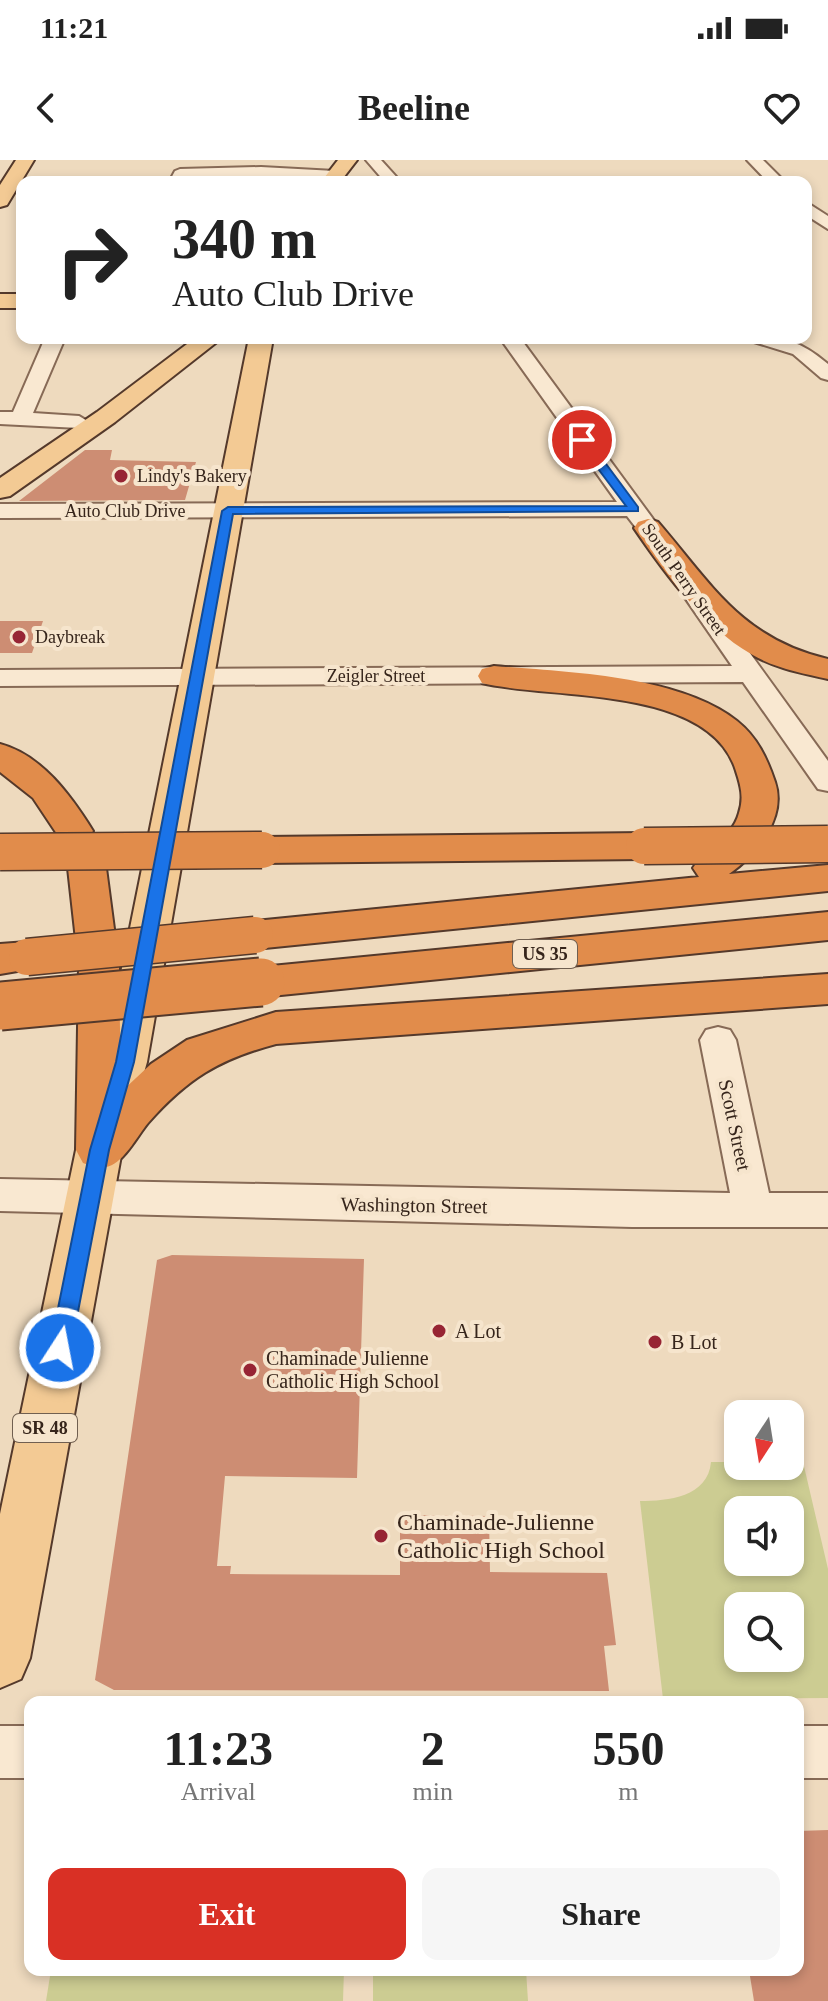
<!DOCTYPE html>
<html lang="en">
<head>
<meta charset="utf-8">
<style>
  body { margin:0; font-family:Georgia,serif; background:#f6f6f6; color:#222; height:100vh; display:flex; flex-direction:column; font-size:30px; white-space:nowrap }
  * { box-sizing:border-box; margin:0 }
  p { font-size:26px; color:#767676 }
  .icon { flex:none; width:44px; height:44px; fill:none; stroke:currentColor; stroke-width:2; stroke-linecap:round; stroke-linejoin:round }
  .map { position:relative; flex:1; overflow:hidden }
  .sheet { position:absolute; left:24px; top:1536px; width:780px; height:280px; display:flex; flex-direction:column; background:#fff; border-radius:16px; box-shadow:0 4px 12px #0003 }
  .sheet>* { flex:none }
  .guide { position:absolute; left:16px; top:16px; width:796px; height:168px; border-radius:16px; box-shadow:0 4px 12px #0003; background:#fff; color:#222; overflow:hidden }
  .needle { width:52px; rotate:192deg }
  .tools { position:absolute; left:724px; top:1240px; display:grid; gap:16px }
  .tools a { display:grid; place-items:center; width:80px; height:80px; border-radius:16px; background:#fff; box-shadow:0 4px 12px #0003; font-size:40px }
  .pin { position:absolute; display:grid; place-items:center; width:68px; height:68px; color:#fff; margin:-34px; border:4px solid #fff; border-radius:50%; box-shadow:0 2px 8px #0007 }
  .me { position:absolute; width:88px; margin:-44px; rotate:11deg; stroke-linejoin:round; filter:drop-shadow(0 0 6px #0008) }
  .turn { display:flex; align-items:center; gap:28px; height:168px; padding:0 24px; font-size:36px }
  .turn .icon { width:104px; height:104px; stroke-width:2.5 }
  .turn b { display:block; font-size:56px; line-height:68px }
  .eta { display:flex; justify-content:space-evenly; align-items:center; height:136px; text-align:center }
  .eta b { font-size:48px; font-weight:700; line-height:56px }
  .cta { display:flex; gap:16px; margin-top:auto; padding:16px 24px }
  .cta a { flex:1; height:92px; border-radius:16px; background:#d93025; color:#fff; font-size:32px; font-weight:700; line-height:92px; text-align:center }
  .cta a+a { background:#f6f6f6; color:#222 }
  .status { display:flex; justify-content:space-between; align-items:center; height:56px; padding:0 40px; background:#fff; direction:ltr }
  .status svg { height:22px; fill:currentColor }
  header { display:flex; justify-content:space-between; align-items:center; height:104px; padding:0 24px; background:#fff; font-size:36px; font-weight:700 }
  .map>svg:first-child { display:block }
  .green { fill:#cccc92; fill-rule:evenodd }
  .building { fill:#cd8d73 }
  .lines { fill:none; stroke-linecap:round; stroke-linejoin:round }
  .minor-casing { stroke:#876a56; stroke-width:4 }
  .major-casing { stroke:#54392b; stroke-width:4 }
  .highway-casing { stroke:#54392b; stroke-width:4 }
  .minor { fill:#f9e8d1; fill-rule:evenodd }
  .major { fill:#f3ca94; fill-rule:evenodd }
  .highway { fill:#e18c4b; fill-rule:evenodd }
  .highway-bridge-far1-casing { stroke:#54392b; stroke-width:39; stroke-linecap:butt }
  .highway-bridge-casing { stroke:#54392b; stroke-width:51; stroke-linecap:butt }
  .highway-bridge-far1 { stroke:#e18c4b; stroke-width:36 }
  .highway-bridge { stroke:#e18c4b; stroke-width:47 }
  .route { fill:#1a73e8; stroke:#114b97; stroke-width:2 }
  .poi-dot { fill:#972534; stroke:#f6e5cd; stroke-width:3 }
  .labels { text-anchor:middle; stroke-width:8; stroke-linejoin:round; paint-order:stroke }
  .far-poi-label { font-size:18px; fill:#36251b; stroke:#f6e5cd; text-anchor:start }
  .far-street-label { font-size:18px; fill:#36251b; stroke:#f6e5cd }
  .shield { fill:#f6e5cd; stroke:#705f50; stroke-width:2 }
  .shield-label { font-size:18px; font-weight:bold; fill:#36251b }
  .street-label { font-size:20px; fill:#36251b; stroke:#f6e5cd }
  .poi-label { font-size:20px; fill:#36251b; stroke:#f6e5cd; text-anchor:start }
  .near-poi-label { font-size:24px; fill:#36251b; stroke:#f6e5cd; text-anchor:start }
</style>
</head>
<body>
<div class="status"><b>11:21</b><svg viewBox="0 0 49 12"><path d="M0 12V9h3v3zM5 12V6h3v6zM10 12V3h3v9zM15 12V0h3v12zM26 1h20v11H26zM47 4h2v5h-2z"/></svg></div>
<header><svg class="icon" aria-label="back" viewBox="0 0 24 24"><path d="M15 5l-7 7 7 7"/></svg>Beeline<svg class="icon" aria-label="heart" viewBox="0 0 24 24"><path d="M12 20l-8-8c-3-5 5-10 8-4 3-6 11-1 8 4z"/></svg></header>
<div class="map">
<svg width="828" height="1841" viewBox="0 0 828 1841">
  <rect width="100%" height="100%" fill="#eedabe"/>
  <path class="green" d="M 711,1302 L 738,1302 L 738,1306 L 790,1306 L 790,1302 L 803,1302 L 828,1409 L 828,1538 L 663,1539 L 640,1341 C 668,1341 708,1337 711,1302 ZM 738,1350 L 790,1350 L 790,1402 L 738,1402 ZM 790,1446 L 790,1498 L 738,1498 L 738,1446 Z
    M 51,1810 L 344,1810 L 343,1841 L 46,1841 Z
    M 373,1810 L 526,1810 L 528,1841 L 373,1841 Z"/>
  <path class="building" d="M 85,290 L 112,290 L 110,300 L 196,302 L 185,340 L 19,341 Z
    M 0,461 L 43,461 L 32,493 L 0,493 Z
    M 172,1095 L 364,1099 L 357,1318 L 225,1316 L 217,1406 L 231,1406 L 230,1414 L 400,1415 L 400,1355 L 489,1356 L 490,1412 L 607,1413 L 616,1485 L 604,1486 L 609,1531 L 114,1530 L 95,1520 L 157,1100 Z
    M 828,1670 L 828,1841 L 754,1841 L 749,1810 L 798,1810 L 798,1671 Z"/>
  <g class="lines">
    <g class="minor-casing">
      <path id="minor" d="M 366,0 L 381,0 L 401,22 L 385,22 Z
        M 747,0 L 763,0 L 785,22 L 768,22 Z
        M 261,7 L 335,11 L 343,16 L 335,21 L 261,17 L 186,18 L 185,22 L 169,22 L 175,11 L 180,9 Z
        M 806,42 L 828,56 L 828,69 L 806,55 Z
        M 45,178 L 65,178 L 33,253 L 79,256 L 89,262 L 79,268 L 0,264 L 0,252 L 13,252 Z
        M 500,178 L 520,178 L 653,359 L 657,364 L 653,369 L 637,369 L 627,356 L 0,358 L 0,344 L 617,342 Z
        M 751,178 C 787,178 801,181 828,204 L 828,220 L 821,218 L 793,194 L 754,182 Z
        M 693,425 L 702,427 L 828,601 L 828,631 L 818,629 L 743,522 L 0,526 L 0,510 L 732,506 L 681,432 L 684,427 Z
        M 718,867 L 730,870 L 736,880 L 769,1033 L 828,1033 L 828,1067 L 632,1067 L 0,1051 L 0,1019 L 730,1033 L 700,880 L 706,870 Z
        M 0,1566 L 30,1566 L 30,1618 L 0,1618 Z
        M 798,1566 L 828,1566 L 828,1618 L 798,1618 Z"/>
    </g>
    <g class="major-casing">
      <path id="major" d="M 16,0 L 34,0 L 7,45 L 0,47 L 0,25 Z
        M 338,0 L 357,0 L 340,22 L 321,22 Z
        M 0,134 L 22,134 L 22,148 L 0,148 Z
        M 195,178 L 222,178 L 115,262 L 10,336 L 0,338 L 0,318 L 97,252 Z
        M 249,178 L 273,178 L 147,902 L 122,990 L 30,1498 L 21,1519 L 0,1528 L 0,1354 L 76,990 L 103,902 Z"/>
    </g>
    <g class="highway-casing">
      <path id="highway" d="M 648,359 L 658,362 C 712,425 742,479 828,499 L 828,519 C 802,513 774,508 751,494 C 704,467 664,412 634,368 L 638,362 Z
        M 494,506 C 565,512 679,515 737,561 C 757,577 767,598 775,622 C 787,657 757,695 729,714 L 828,705 L 828,731 L 255,789 L 241,785 L 235,775 L 241,765 L 255,761 L 699,717 L 693,708 C 706,687 732,679 739,653 C 744,638 741,626 736,611 C 710,524 551,540 482,523 L 478,516 L 482,509 Z
        M 0,584 C 42,595 71,636 93,671 L 87,680 L 74,683 L 61,680 L 33,638 L 0,612 Z
        M 644,673 L 657,677 L 663,686 L 657,695 L 644,699 L 262,703 L 249,699 L 243,690 L 249,681 L 262,677 Z
        M 87,695 L 100,699 L 106,708 L 119,807 L 121,932 L 151,904 L 187,880 L 276,852 L 828,814 L 828,844 L 276,884 C 219,899 187,919 148,963 C 138,975 126,998 112,1005 C 101,1010 94,1007 83,1003 L 76,990 L 79,807 L 68,708 L 74,699 Z
        M 828,752 L 828,780 L 261,837 L 246,833 L 240,822 L 246,811 L 261,807 Z
        M 27,782 L 41,787 L 47,797 L 41,807 L 0,814 L 0,784 Z"/>
    </g>
    <use href="#minor" class="minor"/>
    <use href="#major" class="major"/>
    <use href="#highway" class="highway"/>
    <g class="highway-bridge-far1-casing">
      <path id="highway-bridge-far1" d="M 644,686 L 828,684
        M 0,692 L 262,690
        M 27,797 L 255,775"/>
    </g>
    <g class="highway-bridge-casing">
      <path id="highway-bridge" d="M 0,846 L 261,822"/>
    </g>
    <use href="#highway-bridge-far1" class="highway-bridge-far1"/>
    <use href="#highway-bridge" class="highway-bridge"/>
  </g>
  <path class="route" d="M 578,277 L 586,277 L 638,347 L 638,351 L 233,354 L 134,902 L 109,990 L 71,1188 L 68,1195 L 60,1198 L 53,1195 L 50,1188 L 90,990 L 116,902 L 222,351 L 228,347 L 626,346 L 578,282 Z"/>
  <g class="poi-dot">
    <circle cx="121" cy="316" r="8"/>
    <circle cx="19" cy="477" r="8"/>
    <circle cx="439" cy="1171" r="8"/>
    <circle cx="655" cy="1182" r="8"/>
    <circle cx="250" cy="1210" r="8"/>
    <circle cx="381" cy="1376" r="8"/>
  </g>
  <g class="labels">
    <g class="far-poi-label">
      <text x="137" y="322">Lindy's Bakery</text>
      <text x="35" y="483">Daybreak</text>
    </g>
    <g class="far-street-label">
      <text x="125" y="357">Auto Club Drive</text>
      <text transform="translate(684 419) rotate(55)" y="6">South Perry Street</text>
      <text x="376" y="522">Zeigler Street</text>
    </g>
    <g class="shield">
      <rect x="513" y="780" width="64" height="28" rx="6"/>
      <rect x="13" y="1254" width="64" height="28" rx="6"/>
    </g>
    <g class="shield-label">
      <text x="545" y="800">US 35</text>
      <text x="45" y="1274">SR 48</text>
    </g>
    <g class="street-label">
      <text transform="translate(735 965) rotate(78)" y="7">Scott Street</text>
      <text transform="translate(414 1045) rotate(1)" y="7">Washington Street</text>
    </g>
    <g class="poi-label">
      <text x="455" y="1178">A Lot</text>
      <text x="671" y="1189">B Lot</text>
      <text x="266" y="1205">Chaminade Julienne<tspan x="266" dy="23">Catholic High School</tspan></text>
    </g>
    <g class="near-poi-label">
      <text x="397" y="1370">Chaminade-Julienne<tspan x="397" dy="28">Catholic High School</tspan></text>
    </g>
  </g>
</svg>
<div class="tools">
<a><svg class="needle" viewBox="-14 -14 28 28"><path d="M0-13l5 13h-10z" fill="#e53935"/><path d="M0 13l5-13h-10z" fill="#767676"/></svg></a>
<a><svg class="icon" aria-label="sound" viewBox="0 0 24 24"><path d="M4 9h4l5-4v14l-5-4H4zM17 9q2 3 0 6"/></svg></a>
<a><svg class="icon" aria-label="search" viewBox="0 0 24 24"><circle cx="10" cy="10" r="6"/><path d="M15 15l6 6"/></svg></a>
</div>
<div class="pin" style="left:582px;top:280px;background:#d93025"><svg class="icon" aria-label="arrive" viewBox="0 0 24 24"><path d="M6 21V4h12l-3 4 3 4H6"/></svg></div>
<svg class="me" style="left:60px;top:1188px" viewBox="-20 -20 40 40"><circle r="17" fill="#1a73e8" stroke="#fff" stroke-width="3"/><path d="M0-11L8 9 0 5-8 9z" fill="#fff"/></svg>
<div class="guide">
<div class="turn"><svg class="icon" aria-label="right" viewBox="0 0 24 24"><path d="M7 20v-9h11M14 6l5 5-5 5"/></svg><div><b>340 m</b>Auto Club Drive</div></div>
</div>
<section class="sheet">
<div class="eta">
<div><b>11:23</b><p>Arrival</p></div>
<div><b>2</b><p>min</p></div>
<div><b>550</b><p>m</p></div>
</div>
<div class="cta"><a>Exit</a><a>Share</a></div>
</section>
</div>
</body>
</html>
